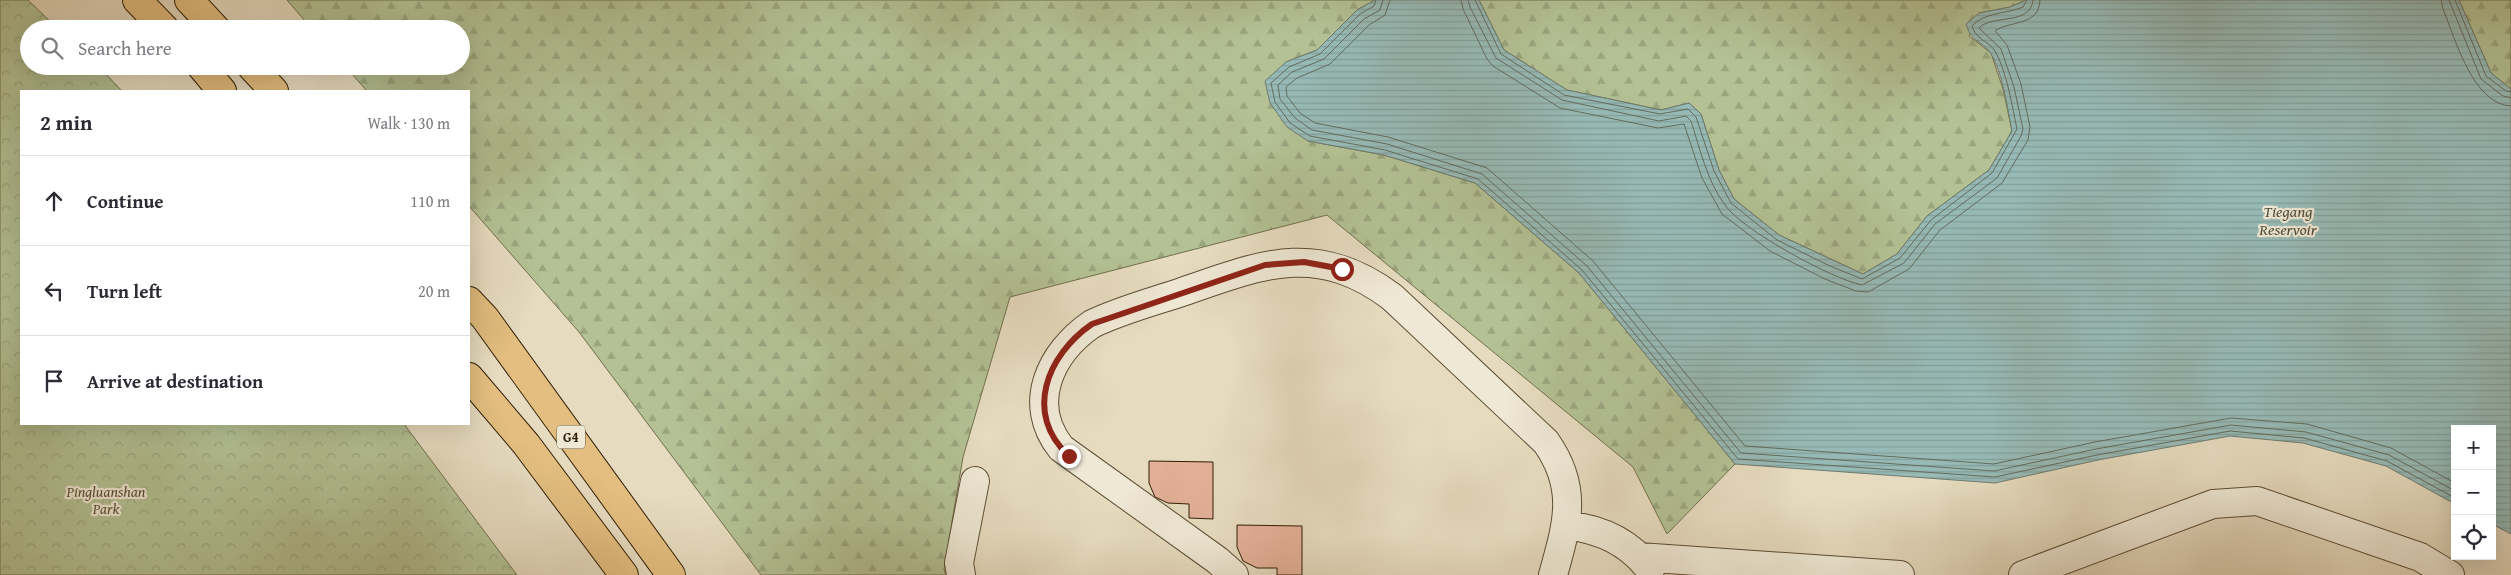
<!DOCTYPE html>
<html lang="en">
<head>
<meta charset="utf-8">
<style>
  body { margin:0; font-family:"Gentium Book Plus",serif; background:#f7f7f7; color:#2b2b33 }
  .controls { position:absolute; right:15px; bottom:15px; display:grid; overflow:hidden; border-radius:0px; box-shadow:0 5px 20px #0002 }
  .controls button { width:45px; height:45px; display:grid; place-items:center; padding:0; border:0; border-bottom:1px solid #e1e1e2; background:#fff; color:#2b2b33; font:25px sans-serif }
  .stop { position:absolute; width:15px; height:15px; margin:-11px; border:4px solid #8f2418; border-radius:50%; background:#fff }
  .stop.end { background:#8f2418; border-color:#fff; box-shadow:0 1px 5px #0008 }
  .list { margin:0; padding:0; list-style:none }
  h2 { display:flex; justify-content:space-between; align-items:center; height:65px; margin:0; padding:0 20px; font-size:21px }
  h2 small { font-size:16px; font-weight:400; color:#7c7c81 }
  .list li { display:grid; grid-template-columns:32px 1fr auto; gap:15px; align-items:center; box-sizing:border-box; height:90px; padding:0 20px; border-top:1px solid #e1e1e2 }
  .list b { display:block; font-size:19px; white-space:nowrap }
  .list em { font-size:16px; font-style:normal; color:#7c7c81 }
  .icon { flex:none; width:28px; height:28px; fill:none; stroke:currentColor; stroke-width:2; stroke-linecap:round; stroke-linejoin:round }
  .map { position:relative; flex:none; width:2511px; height:575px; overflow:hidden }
  .search { position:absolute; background:#fff; box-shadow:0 5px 20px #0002; left:20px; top:20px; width:450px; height:55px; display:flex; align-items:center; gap:12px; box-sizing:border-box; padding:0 18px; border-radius:28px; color:#7c7c81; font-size:19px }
  .panel { position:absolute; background:#fff; box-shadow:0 5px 20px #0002; left:20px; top:90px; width:450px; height:335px; border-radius:0px }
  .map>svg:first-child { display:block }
</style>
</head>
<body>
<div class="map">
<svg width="2511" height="575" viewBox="0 0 2511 575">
  <defs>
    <pattern id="forest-firs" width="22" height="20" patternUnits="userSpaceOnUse" patternTransform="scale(1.25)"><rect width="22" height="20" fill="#b3c194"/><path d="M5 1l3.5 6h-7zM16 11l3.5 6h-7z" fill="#9aa57e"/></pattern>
    <pattern id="park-crowns" width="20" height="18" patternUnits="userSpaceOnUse" patternTransform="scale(1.25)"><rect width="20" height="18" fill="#b3c194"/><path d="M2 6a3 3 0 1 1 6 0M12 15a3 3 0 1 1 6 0" fill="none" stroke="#9aa57e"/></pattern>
    <pattern id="water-rules" width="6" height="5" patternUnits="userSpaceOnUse" patternTransform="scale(1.25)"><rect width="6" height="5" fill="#97bab6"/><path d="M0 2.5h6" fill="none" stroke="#829f9b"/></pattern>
  </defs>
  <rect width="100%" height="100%" fill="#e6dbbf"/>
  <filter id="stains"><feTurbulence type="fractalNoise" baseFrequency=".004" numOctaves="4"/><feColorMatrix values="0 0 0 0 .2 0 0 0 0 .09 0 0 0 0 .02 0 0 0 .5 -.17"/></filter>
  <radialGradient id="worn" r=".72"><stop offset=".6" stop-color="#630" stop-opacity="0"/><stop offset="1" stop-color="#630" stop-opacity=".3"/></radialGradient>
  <!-- forest -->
  <path fill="url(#forest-firs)" stroke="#71704c" d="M287 0H1375L1357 10 1317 50 1286 62 1308 141 1384 155 1475 183 1579 273 1735 464 1667 534 1633 467 1327 215 1010 297 963 457 944 569 946 575H761L579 332 469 206V91H367L345 66H461V29H312Z
    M1479 0H2026L2010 7 1979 13 1969 36 1991 53 2003 89 2012 131 1989 170 1927 216 1897 254 1863 274 1779 235 1734 199 1719 170 1701 114 1689 103 1661 110 1567 90 1504 50Z
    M2459 0H2511V89L2491 73Z"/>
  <!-- park -->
  <path fill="url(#park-crowns)" stroke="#71704c" d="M0 0H28L58 29H29V66H98L122 91H21V424H404L517 575H0Z"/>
  <!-- water -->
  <path fill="url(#water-rules)" stroke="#6d7c6f" d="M1375 0H1479L1504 50 1567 90 1661 110 1689 103 1701 114 1719 170 1734 199 1779 235 1863 274 1897 254 1927 216 1989 170 2012 131C2008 110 2002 71 1991 54 1982 40 1972 44 1966 24L1979 13 2010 7 2026 0H2459L2491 73 2511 89V534L2492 524V429H2455V504L2386 466 2303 443 2230 436 2098 460 1995 483 1735 464 1579 273 1475 183 1384 155 1308 141 1287 127 1270 103 1265 81 1286 62 1317 50 1357 10Z"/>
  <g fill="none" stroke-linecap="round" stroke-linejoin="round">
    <!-- shore -->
    <path stroke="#636c5d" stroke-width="1" d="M1376 0 1374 6 1360 14 1320 54 1289 67 1271 83 1275 102 1290 123 1310 136 1385 150 1478 179 1582 270 1738 459 1995 477 2097 455 2230 431 2304 438 2387 461 2455 498
      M1383 0 1380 10 1364 19 1324 59 1292 72 1278 85 1280 99 1295 118 1312 130 1387 144 1482 174 1587 266 1741 453 1994 471 2096 449 2231 425 2306 432 2389 455 2455 491
      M1390 0 1385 15 1369 25 1330 64 1297 78 1286 87 1287 96 1300 113 1315 123 1388 137 1487 168 1593 261 1745 446 1994 464 2095 442 2231 418 2307 424 2391 448 2455 483
      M1461 0 1463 9 1487 59 1493 66 1560 108 1658 128 1684 124 1702 178 1722 214 1770 251 1825 279 1856 291 1868 292 1909 269 1940 230 2002 183 2028 140 2030 127 2021 84 2007 45 1995 31C2010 20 2039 27 2040 0
      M1468 0 1470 7 1496 58 1562 100 1659 121 1686 116 1691 121C1700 149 1707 181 1725 205 1742 230 1832 279 1862 285L1904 263 1935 224 1997 178 2021 136 2023 129 2014 87 2001 49 1979 28C1992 14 2031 26 2033 0
      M1475 0 1501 54 1564 95 1660 114 1688 109 1696 117 1714 171 1731 203 1777 240 1830 266 1862 279 1900 258 1931 220 1992 173 2017 129C2012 106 2007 72 1995 51 1989 41 1975 39 1972 26 1984 12 2007 14 2023 7L2027 0
      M2441 0 2443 9C2455 38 2473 105 2511 106
      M2449 0 2481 79 2503 96 2511 98
      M2455 0 2486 76 2506 91 2511 92"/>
  </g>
  <!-- building -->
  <path fill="#e3b098" stroke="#2f1e04" d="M1149 461 1213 462V519L1189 518V504L1168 503 1155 497 1149 483Z
    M1237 525 1302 526V575H1277V568H1257L1243 561 1237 547Z"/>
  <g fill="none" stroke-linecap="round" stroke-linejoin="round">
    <!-- minor casing -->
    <g stroke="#5d4d33" stroke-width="30">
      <path id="minor" d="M1566 525C1600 529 1630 542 1650 570
        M1639 557 1900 575
        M961 575 959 563 975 481
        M1234 575 1217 560 1061 448C1026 404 1050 353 1092 324 1121 310 1152 302 1182 292 1262 264 1317 241 1392 297L1546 442C1579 489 1567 524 1553 575
        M2023 575 2213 504 2257 501 2420 557 2450 575"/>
    </g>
    <!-- highway casing -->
    <g stroke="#2f1e04" stroke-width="30">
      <path id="highway" d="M137 0 165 29
        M189 0 216 29
        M201 66 222 91
        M251 66 274 91
        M469 301 485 318 671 575
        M469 377 526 444 624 575"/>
    </g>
    <!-- minor -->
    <use href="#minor" stroke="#efe8d5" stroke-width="28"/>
    <!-- highway -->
    <use href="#highway" stroke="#e3be80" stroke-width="28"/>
  </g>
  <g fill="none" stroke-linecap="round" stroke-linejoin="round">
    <!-- route -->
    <path stroke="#8f2418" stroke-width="6" d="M1069 456C1023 414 1047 355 1092 324L1265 265 1304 262 1342 269"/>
  </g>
  <g text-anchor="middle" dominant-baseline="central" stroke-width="4.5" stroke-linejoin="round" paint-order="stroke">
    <!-- shield labels -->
    <rect fill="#efe8d5" stroke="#695b43" stroke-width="1" x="557" y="425.5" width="28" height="23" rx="4"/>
    <g font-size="14" font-weight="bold" fill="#2f1e04">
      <text x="571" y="437">G4</text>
    </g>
    <!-- park labels -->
    <g font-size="15" font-style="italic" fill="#574f2f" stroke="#efe8d5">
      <text x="106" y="491">Pingluanshan<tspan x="106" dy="17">Park</tspan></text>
    </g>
    <!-- water labels -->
    <g font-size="16" font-style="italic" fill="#4e4d39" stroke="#efe8d5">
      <text x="2288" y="211">Tiegang<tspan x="2288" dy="18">Reservoir</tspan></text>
    </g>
  </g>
  <rect width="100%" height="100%" filter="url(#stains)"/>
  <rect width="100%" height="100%" fill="url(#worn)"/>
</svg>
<div class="controls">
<button>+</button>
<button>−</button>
<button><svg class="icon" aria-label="locate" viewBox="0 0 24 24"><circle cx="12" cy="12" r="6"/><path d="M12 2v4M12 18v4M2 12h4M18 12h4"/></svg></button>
</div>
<div class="stop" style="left:1342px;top:269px"></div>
<div class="stop end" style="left:1069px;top:456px"></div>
<div class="search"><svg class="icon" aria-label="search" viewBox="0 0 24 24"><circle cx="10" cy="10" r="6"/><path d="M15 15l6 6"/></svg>Search here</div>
<section class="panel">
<h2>2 min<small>Walk · 130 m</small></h2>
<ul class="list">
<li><svg class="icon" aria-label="ahead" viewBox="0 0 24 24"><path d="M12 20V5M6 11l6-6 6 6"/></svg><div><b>Continue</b></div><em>110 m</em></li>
<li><svg class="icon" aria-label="left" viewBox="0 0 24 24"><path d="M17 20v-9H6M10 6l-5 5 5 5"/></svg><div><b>Turn left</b></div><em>20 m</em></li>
<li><svg class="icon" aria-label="arrive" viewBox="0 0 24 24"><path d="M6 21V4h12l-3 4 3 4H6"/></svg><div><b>Arrive at destination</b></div></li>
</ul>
</section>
</div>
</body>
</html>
